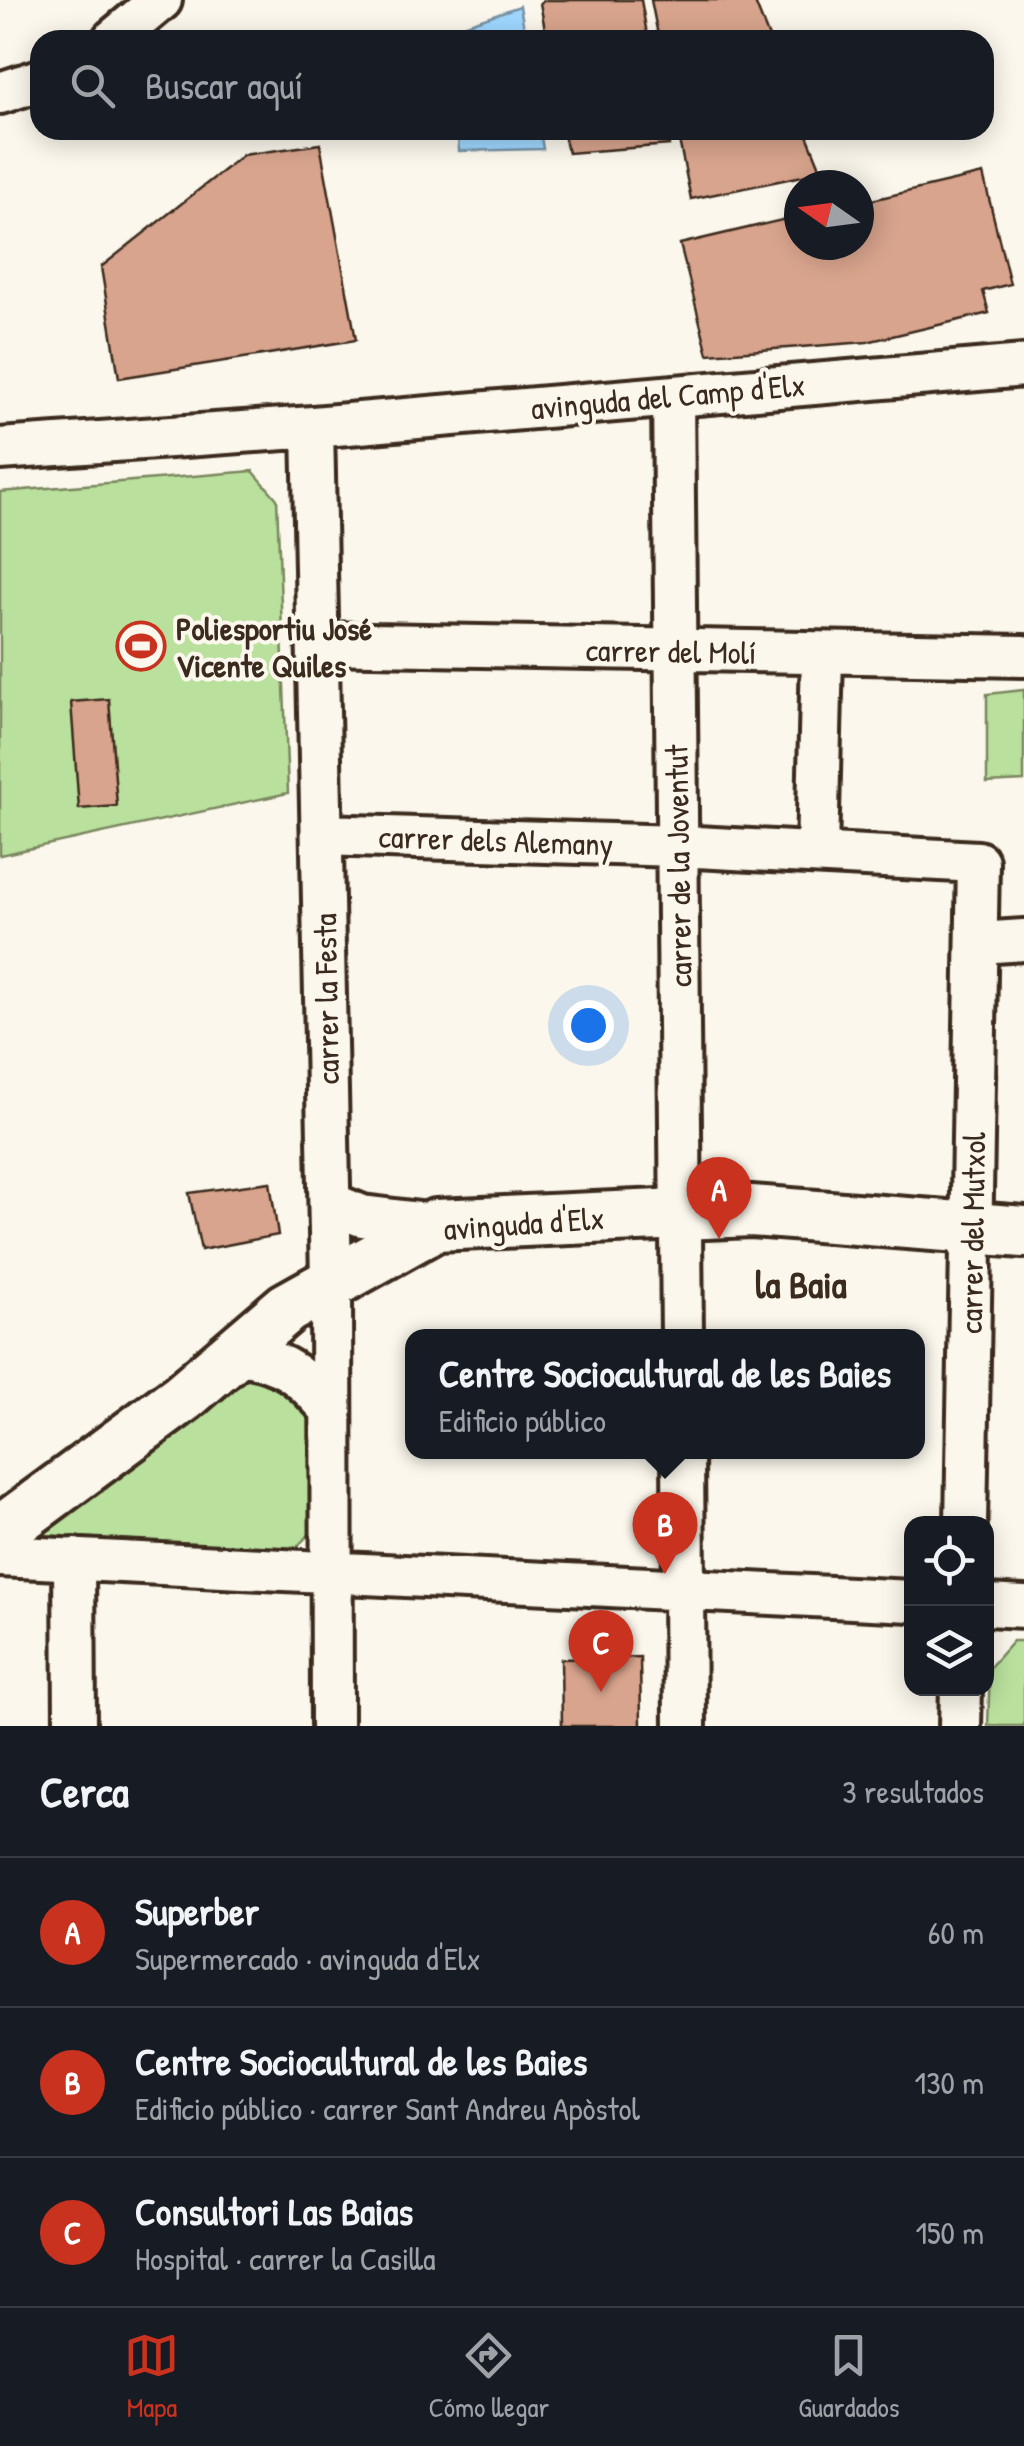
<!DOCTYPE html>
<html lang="es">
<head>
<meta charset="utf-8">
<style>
  body { margin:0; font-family:"Patrick Hand",sans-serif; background:#20242c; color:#f1f3f6 }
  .controls { position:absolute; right:30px; bottom:30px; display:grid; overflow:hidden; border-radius:20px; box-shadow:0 5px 25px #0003 }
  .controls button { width:90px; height:90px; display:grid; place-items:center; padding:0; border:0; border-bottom:2px solid #363941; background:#171b24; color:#f1f3f6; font:50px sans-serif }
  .compass { position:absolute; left:784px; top:170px; width:90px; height:90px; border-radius:50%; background:#171b24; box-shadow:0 5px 25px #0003; rotate:284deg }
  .you { position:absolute; left:588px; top:1025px; width:35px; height:35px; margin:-25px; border:8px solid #fff; border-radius:50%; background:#1a73e8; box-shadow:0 0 0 15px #1a73e833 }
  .badge { display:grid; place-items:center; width:65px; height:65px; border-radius:50%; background:#c8321e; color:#fff; font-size:32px; font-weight:700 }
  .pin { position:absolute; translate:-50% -82px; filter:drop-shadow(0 2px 5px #0008) }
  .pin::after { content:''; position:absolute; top:52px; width:35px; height:30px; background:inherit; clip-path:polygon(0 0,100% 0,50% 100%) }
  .popup { position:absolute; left:405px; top:1329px; width:520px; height:130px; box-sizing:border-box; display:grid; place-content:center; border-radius:20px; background:#171b24; filter:drop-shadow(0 2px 8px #0005); font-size:32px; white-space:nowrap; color:#9ea1a6 }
  .popup b { font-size:38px; color:#f1f3f6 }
  .popup::after { content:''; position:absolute; left:50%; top:100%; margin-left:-20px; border:20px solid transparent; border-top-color:#171b24 }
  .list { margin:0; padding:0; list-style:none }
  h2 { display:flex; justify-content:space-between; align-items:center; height:130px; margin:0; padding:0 40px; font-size:42px }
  h2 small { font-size:32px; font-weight:400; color:#9ea1a6 }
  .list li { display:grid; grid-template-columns:65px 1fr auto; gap:30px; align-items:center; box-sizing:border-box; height:150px; padding:0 40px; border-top:2px solid #363941 }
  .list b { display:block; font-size:38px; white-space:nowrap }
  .list p { margin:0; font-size:32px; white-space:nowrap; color:#9ea1a6 }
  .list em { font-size:32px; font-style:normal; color:#9ea1a6 }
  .icon { flex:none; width:55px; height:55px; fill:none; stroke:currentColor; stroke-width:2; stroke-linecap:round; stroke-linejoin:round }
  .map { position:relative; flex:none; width:1024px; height:1726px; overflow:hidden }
  .search { position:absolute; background:#171b24; box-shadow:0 5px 25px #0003; left:30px; right:30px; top:30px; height:110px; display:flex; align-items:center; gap:25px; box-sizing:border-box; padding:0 35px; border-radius:30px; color:#9ea1a6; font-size:38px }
  .sheet { height:580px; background:#171b24 }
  nav { display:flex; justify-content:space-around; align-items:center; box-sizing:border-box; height:140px; border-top:2px solid #363941; background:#171b24; font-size:28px; color:#9ea1a6 }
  nav a { display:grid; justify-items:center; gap:5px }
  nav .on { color:#c8321e }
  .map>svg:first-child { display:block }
</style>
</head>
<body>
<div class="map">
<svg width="1024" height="1726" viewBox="0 0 1024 1726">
  <rect width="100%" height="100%" fill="#fbf7ec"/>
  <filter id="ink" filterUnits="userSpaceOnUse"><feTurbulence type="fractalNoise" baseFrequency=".01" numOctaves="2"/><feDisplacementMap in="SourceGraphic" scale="20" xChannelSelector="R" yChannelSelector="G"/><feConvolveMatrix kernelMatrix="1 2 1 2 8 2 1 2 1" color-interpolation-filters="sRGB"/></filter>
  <g filter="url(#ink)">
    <!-- green -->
    <path fill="#b9e19d" stroke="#7a865e" stroke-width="2.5" d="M253 471 277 499 288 793 0 855V492Z
      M1024 690V781L987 783V694Z
      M253 1364 311 1396 313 1530 293 1551 46 1535 48 1524Z
      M1013 1641H1024V1726H988L990 1667Z"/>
    <!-- water -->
    <path fill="#9fd7ff" stroke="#7792a5" stroke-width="2.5" d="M520 6 526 40H446L445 31Z
      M457 130H540L543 149 459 151Z"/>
    <!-- building -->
    <path fill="#d8a48d" stroke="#3b2a1e" stroke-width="2.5" d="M546 0H641L648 40H547L540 3Z
      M651 0H754L770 40H659Z
      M563 130H666L669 145 568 153Z
      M677 130H805L822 172 691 199Z
      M320 144 356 340 119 378 101 267 243 155Z
      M983 174 1010 284 983 291 989 313 867 342 708 354 680 244 799 216V245H859V203Z
      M109 699 117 806 79 809 71 702Z
      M270 1182 278 1235 201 1250 189 1193Z
      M640 1657 641 1726H562L561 1659Z"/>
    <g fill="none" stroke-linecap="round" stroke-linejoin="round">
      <!-- minor casing -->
      <g stroke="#3b2a1e" stroke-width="48">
        <path id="minor" d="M113 40 161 0
          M0 93 40 80
          M673 396 682 1336
          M313 427 331 1280 332 1726
          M0 449 313 427 1024 366
          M318 643 1024 656
          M322 835 678 846 978 862 966 1524
          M817 852 822 654
          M979 943 1024 940
          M330 1203 362 1216 436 1225
          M235 1353C284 1361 299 1373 331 1410
          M683 1452 685 1726
          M0 1556 912 1601
          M74 1559 75 1726
          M986 1605 1024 1607
          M960 1726 961 1688"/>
      </g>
      <!-- major casing -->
      <g stroke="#3b2a1e" stroke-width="58">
        <path id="major" d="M0 1532 183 1397 287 1308 436 1225 751 1211 1024 1232"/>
      </g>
      <!-- minor -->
      <use href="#minor" stroke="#fbf7ec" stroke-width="40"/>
      <!-- major -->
      <use href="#major" stroke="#fbf7ec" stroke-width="50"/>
    </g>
  </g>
  <!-- icons -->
  <defs>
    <g id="stadium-ring" transform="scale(2.5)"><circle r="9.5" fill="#fbf7ec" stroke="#c8321e" stroke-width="1.5"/><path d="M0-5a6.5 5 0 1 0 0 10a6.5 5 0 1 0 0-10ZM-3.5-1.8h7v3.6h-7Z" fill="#c8321e"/></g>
  </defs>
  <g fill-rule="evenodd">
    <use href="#stadium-ring" x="141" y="646"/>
  </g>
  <g text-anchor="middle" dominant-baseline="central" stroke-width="8" stroke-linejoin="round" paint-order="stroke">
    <!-- street labels -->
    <g font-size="32" fill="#3b2a1e" stroke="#fbf7ec">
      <text transform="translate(668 396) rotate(-5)">avinguda del Camp d'Elx</text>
      <text transform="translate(671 651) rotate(1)">carrer del Molí</text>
      <text transform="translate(496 840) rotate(2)">carrer dels Alemany</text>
      <text transform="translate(678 866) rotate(-91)">carrer de la Joventut</text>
      <text transform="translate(326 999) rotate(-91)">carrer la Festa</text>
      <text transform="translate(524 1223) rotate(-4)">avinguda d'Elx</text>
      <text transform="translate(972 1233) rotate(-89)">carrer del Mutxol</text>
    </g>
    <!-- poi labels -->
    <g font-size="32" font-weight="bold" fill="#3b2a1e" stroke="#fbf7ec" text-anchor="start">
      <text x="176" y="628">Poliesportiu José<tspan x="176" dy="37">Vicente Quiles</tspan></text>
    </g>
    <!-- quarter labels -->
    <g font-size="38" font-weight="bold" fill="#3b2a1e" stroke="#fbf7ec">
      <text x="801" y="1284">la Baia</text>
    </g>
  </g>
</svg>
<div class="controls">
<button><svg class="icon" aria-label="locate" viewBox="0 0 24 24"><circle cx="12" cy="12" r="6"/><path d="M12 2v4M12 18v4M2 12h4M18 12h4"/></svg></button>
<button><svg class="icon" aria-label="layers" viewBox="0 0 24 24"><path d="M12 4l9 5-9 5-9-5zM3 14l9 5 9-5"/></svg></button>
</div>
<svg class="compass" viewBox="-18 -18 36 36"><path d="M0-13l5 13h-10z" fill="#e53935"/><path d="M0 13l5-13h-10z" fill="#9ea1a6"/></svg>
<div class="you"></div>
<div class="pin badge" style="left:719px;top:1239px">A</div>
<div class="pin badge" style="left:665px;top:1574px">B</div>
<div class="popup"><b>Centre Sociocultural de les Baies</b>Edificio público</div>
<div class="pin badge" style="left:601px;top:1692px">C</div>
<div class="search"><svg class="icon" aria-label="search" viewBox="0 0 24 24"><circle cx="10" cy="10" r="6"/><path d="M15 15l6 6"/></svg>Buscar aquí</div>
</div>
<section class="sheet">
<h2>Cerca<small>3 resultados</small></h2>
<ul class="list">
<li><span class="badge">A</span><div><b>Superber</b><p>Supermercado · avinguda d'Elx</p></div><em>60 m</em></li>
<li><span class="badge">B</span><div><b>Centre Sociocultural de les Baies</b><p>Edificio público · carrer Sant Andreu Apòstol</p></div><em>130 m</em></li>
<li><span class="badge">C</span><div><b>Consultori Las Baias</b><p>Hospital · carrer la Casilla</p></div><em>150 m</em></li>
</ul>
</section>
<nav>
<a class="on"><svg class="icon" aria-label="map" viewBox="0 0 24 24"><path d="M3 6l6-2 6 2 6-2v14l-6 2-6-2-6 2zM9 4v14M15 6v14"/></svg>Mapa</a>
<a><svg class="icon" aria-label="directions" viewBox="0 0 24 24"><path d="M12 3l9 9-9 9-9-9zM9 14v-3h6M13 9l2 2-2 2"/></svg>Cómo llegar</a>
<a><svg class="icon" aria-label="saved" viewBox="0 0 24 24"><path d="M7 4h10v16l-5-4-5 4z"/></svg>Guardados</a>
</nav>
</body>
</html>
